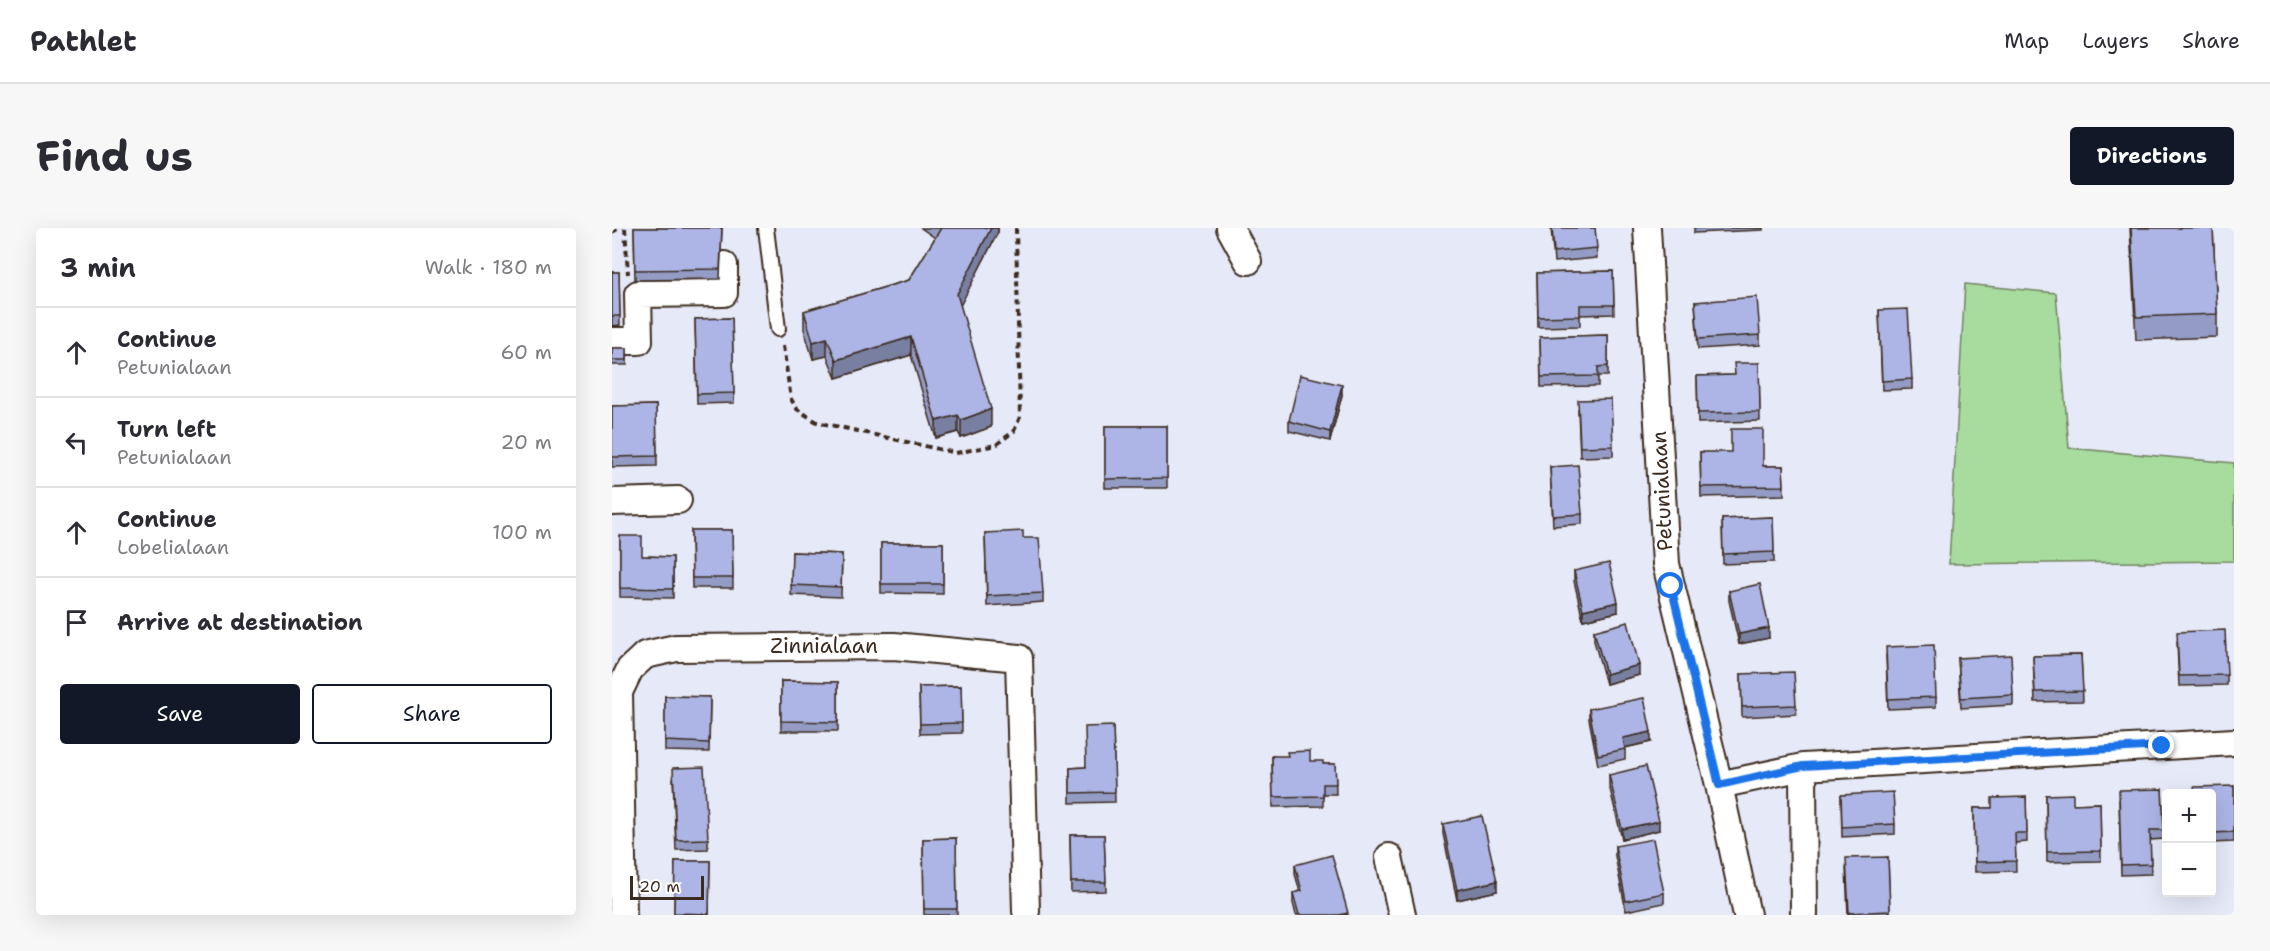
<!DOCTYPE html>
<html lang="en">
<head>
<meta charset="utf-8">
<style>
  body { margin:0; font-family:"Shantell Sans",sans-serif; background:#f7f7f7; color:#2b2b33 }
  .controls { position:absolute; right:18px; bottom:18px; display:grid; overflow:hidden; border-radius:6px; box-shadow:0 6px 24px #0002 }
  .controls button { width:54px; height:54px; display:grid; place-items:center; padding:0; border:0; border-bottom:2px solid #e1e1e2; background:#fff; color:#2b2b33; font:30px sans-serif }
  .scale { position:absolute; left:18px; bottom:15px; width:74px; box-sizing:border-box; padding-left:6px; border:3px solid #3b2a1e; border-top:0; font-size:16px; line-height:21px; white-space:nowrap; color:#3b2a1e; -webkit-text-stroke:4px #fff; paint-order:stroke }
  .stop { position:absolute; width:18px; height:18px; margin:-14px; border:4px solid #1a73e8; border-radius:50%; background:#fff }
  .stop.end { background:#1a73e8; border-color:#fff; box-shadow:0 2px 6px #0008 }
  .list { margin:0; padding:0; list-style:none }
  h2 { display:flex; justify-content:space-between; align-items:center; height:78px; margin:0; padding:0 24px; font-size:26px }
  h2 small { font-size:20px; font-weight:400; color:#7c7c81 }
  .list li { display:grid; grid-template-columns:39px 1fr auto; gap:18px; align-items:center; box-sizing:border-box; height:90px; padding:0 24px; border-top:2px solid #e1e1e2 }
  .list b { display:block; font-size:22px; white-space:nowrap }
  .list p { margin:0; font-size:20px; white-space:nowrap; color:#7c7c81 }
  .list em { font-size:20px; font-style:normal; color:#7c7c81 }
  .actions { display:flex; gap:12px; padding:18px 24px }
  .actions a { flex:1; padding:14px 0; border:2px solid #111827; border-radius:6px; text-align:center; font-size:21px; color:#111827 }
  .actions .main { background:#111827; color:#fff }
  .icon { flex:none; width:33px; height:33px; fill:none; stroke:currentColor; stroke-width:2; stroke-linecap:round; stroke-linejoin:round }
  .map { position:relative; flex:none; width:1622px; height:687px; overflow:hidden; border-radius:6px }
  header { display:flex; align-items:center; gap:36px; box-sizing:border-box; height:84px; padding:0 30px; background:#fff; border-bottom:2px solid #e1e1e2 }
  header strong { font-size:28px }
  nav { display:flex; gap:33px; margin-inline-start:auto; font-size:21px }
  .intro { display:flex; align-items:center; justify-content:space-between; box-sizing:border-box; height:144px; padding:0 36px }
  h1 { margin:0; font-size:42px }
  .button { padding:15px 27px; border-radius:6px; background:#111827; color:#fff; font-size:21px; font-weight:700 }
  main { display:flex; gap:36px; padding:0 36px }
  aside { flex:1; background:#fff; border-radius:6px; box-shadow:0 6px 24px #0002 }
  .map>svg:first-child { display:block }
</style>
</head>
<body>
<header>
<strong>Pathlet</strong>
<nav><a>Map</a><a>Layers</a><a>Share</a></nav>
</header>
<div class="intro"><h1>Find us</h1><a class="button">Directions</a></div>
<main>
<aside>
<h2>3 min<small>Walk · 180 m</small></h2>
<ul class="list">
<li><svg class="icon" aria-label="ahead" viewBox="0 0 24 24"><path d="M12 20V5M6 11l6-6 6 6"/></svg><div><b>Continue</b><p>Petunialaan</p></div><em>60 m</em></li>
<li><svg class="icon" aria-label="left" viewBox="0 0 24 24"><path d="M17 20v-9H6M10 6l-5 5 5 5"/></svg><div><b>Turn left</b><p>Petunialaan</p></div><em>20 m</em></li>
<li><svg class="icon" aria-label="ahead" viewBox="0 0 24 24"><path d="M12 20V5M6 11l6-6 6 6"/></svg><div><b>Continue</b><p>Lobelialaan</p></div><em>100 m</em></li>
<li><svg class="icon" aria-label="arrive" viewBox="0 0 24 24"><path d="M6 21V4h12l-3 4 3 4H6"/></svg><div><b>Arrive at destination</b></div></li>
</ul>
<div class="actions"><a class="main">Save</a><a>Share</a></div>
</aside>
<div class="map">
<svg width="1622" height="687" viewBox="0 0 1622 687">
  <rect width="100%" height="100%" fill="#e6e9f8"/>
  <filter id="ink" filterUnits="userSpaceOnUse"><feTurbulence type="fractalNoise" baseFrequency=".0167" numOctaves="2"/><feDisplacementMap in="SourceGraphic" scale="12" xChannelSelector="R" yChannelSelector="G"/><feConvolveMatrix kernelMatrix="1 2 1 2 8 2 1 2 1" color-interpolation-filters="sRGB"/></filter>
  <g filter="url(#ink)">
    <!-- green -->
    <path fill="#a7dc9e" stroke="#71835e" stroke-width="1.5" d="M1353 56 1444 65 1457 220 1622 235V333L1337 336Z"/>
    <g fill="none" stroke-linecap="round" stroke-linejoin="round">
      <!-- service casing -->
      <g stroke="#3b2a1e" stroke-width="18">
        <path id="service" d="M154 0 166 101"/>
      </g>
      <!-- minor casing -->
      <g stroke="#3b2a1e" stroke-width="30">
        <path id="minor" d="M618 0 636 33
          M1035 0 1054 336 1107 557 1135 687
          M0 113H27L26 66 112 65V37
          M0 274 66 272
          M1191 539 1192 687
          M1107 557 1191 539 1622 514
          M777 629 790 687
          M11 687 7 464 18 441 33 427 64 420 282 418 407 430 414 683"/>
      </g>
      <!-- path -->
      <path stroke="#3b2a1e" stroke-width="4" stroke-dasharray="6 4.5" stroke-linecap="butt" d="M13 0 16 46
        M0 4 8 0
        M171 118 179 171 185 181 205 194 344 225 384 217 402 203 408 189 404 0"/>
      <!-- service -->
      <use href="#service" stroke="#fff" stroke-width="14"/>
      <!-- minor -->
      <use href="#minor" stroke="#fff" stroke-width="26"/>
    </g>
    <!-- wall -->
    <path fill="#949cc6" stroke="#3b2a1e" stroke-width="1.5" d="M22 0H110L108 51 23 52Z
      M309 0H386V4L348 77 379 199 349 210 346 204 324 210 299 127 224 150 215 128 201 131 192 101V83L297 52 323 10Z
      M939 0H983L985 30 942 34Z
      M1082 0H1151V2L1082 5Z
      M1518 0H1601L1605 86V109L1524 112Z
      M1001 43 1002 86 968 87V98L926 99 925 45Z
      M0 44H7L8 97 0 98Z
      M1083 74 1148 107V117L1086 121Z
      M1267 82 1300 151V161L1270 162Z
      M120 90 122 175 85 176 83 91Z
      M996 107V148H986V158L929 159 928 109Z
      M0 120H15V137H0Z
      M1147 135 1148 193 1086 195 1085 148 1122 147Z
      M730 167 718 213 677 203V193Z
      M44 177 45 238 0 239V178Z
      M966 182 1001 218V228L968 229Z
      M493 198H555V260H493Z
      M1088 224 1151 238H1171L1172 267 1089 269Z
      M938 239 970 286V296L941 298Z
      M1161 289 1162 334 1111 336 1110 291Z
      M79 302H120L121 360H80Z
      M373 305 411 310 431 365V374L375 378Z
      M8 308 30 328 61 329V370L8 369Z
      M269 315H331V366L269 365Z
      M180 324 230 326 229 369 179 367Z
      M962 343 1006 384 971 392 962 353Z
      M1117 363 1157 410 1127 416 1117 373Z
      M982 403 1027 447 994 456 982 413Z
      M1565 414 1615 447V457L1567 458Z
      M1469 427 1471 473 1423 474 1421 428Z
      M1274 428 1324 469V479L1276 481Z
      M1346 430 1401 467V477L1349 480Z
      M1129 446 1184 477V486L1130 489Z
      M169 453 226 454V503H169Z
      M349 458 350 505 308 506 307 459Z
      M53 468 98 469 97 524 53 523Z
      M977 481 1039 514 1013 520V531L986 537 977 491Z
      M501 498 503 574 458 575V540L473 539Z
      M660 528 711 536H723L724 566H711V578L661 579Z
      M997 547 1047 602 1010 611 997 557Z
      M61 550 96 611V621L64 622Z
      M1622 558V614L1599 615V566Z
      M1550 561 1552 611 1538 612 1539 646 1509 647 1507 572Z
      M1229 567 1283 596V606L1230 609Z
      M1434 567 1461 576 1488 575 1489 633 1435 634Z
      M1414 569 1415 614 1403 615 1404 643 1363 644 1362 580H1380Z
      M831 596 885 663 845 672 831 606Z
      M458 607H492L494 663 459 664Z
      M344 610 345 687H312L311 611Z
      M1003 618 1052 665V675L1014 683 1003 628Z
      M1276 629 1278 687H1236L1234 640Z
      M63 633H98L97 687H62Z
      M683 637 736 687H684L681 675V665L688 664 683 646Z"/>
    <!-- shaded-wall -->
    <path fill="#787fa1" stroke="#3b2a1e" stroke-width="1.5" d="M379 0H386V4L345 84V66Z
      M299 109V127L224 150V132Z
      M215 110V128L201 131V114Z
      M730 157V167L718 213V204Z
      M379 181V199L349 210V192Z
      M346 187V204L324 210V193Z
      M1006 374V384L971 392V382Z
      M1157 400V410L1127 416V406Z
      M1027 437V447L994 456V446Z
      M1039 504V514L1011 520V510Z
      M1047 593V602L1010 611V601Z
      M885 653V663L845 672V662Z"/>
    <!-- building -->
    <path fill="#acb5e6" stroke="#3b2a1e" stroke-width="1.5" d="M22 0H110L108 41 23 42Z
      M329 0H379L345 66 379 181 349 192 346 187 324 193 299 109 224 132 215 110 201 114 192 83 297 52Z
      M940 0H983L985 20 942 24Z
      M1519 0H1601L1605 86 1524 89Z
      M1001 43 1002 77H968V88L926 89 925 45Z
      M0 44H7L8 88H0Z
      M1145 69 1148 107 1086 111 1083 74Z
      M1296 81 1300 151 1270 153 1267 82Z
      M120 90 122 165 85 166 83 91Z
      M996 107V138L986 139V148L929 149 928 109Z
      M0 120H15V132H0Z
      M1122 135H1147L1148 184 1086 185 1085 148 1123 147Z
      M688 147 730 157 718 204 677 193Z
      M999 171 1001 218 968 219 966 172Z
      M44 177 45 228 0 229V178Z
      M493 198H555V250L493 251Z
      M1119 201H1151V238H1171L1172 258 1089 259 1088 224H1119Z
      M966 237 970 286 941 288 938 239Z
      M1161 289 1162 324 1111 326 1110 291Z
      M79 302H120L121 350H80Z
      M411 303V310H427L431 365 375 368 373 305Z
      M8 308H30V328L61 329V361L8 360Z
      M269 315H331V356H269Z
      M180 324 230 326 229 359 179 357Z
      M997 335 1006 374 971 382 962 343Z
      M1148 356 1157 400 1127 406 1117 363Z
      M1016 394 1027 437 994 446 982 403Z
      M1613 402 1615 447 1567 448 1565 404Z
      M1322 417 1324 469 1276 471 1274 419Z
      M1399 427 1401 467 1349 470 1346 430Z
      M1469 427 1471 463 1423 464 1421 428Z
      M1182 444 1184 477 1130 479 1129 446Z
      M169 453 226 454V494L169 493Z
      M349 458 350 495 308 496 307 459Z
      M53 468 98 469 97 515 53 513Z
      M1032 470 1039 504 1011 510 1013 521 986 527 977 481Z
      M501 498 503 564 458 565V540L474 539 473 499Z
      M698 523V533H711V536H723L724 556H711V568L661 569 660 528H676L675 524Z
      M1034 538 1047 593 1010 601 997 547Z
      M92 539 96 611 64 612 61 540Z
      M1622 558V604L1599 605V566H1583L1582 559Z
      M1550 561 1552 602H1538L1539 636 1509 637 1507 562Z
      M1281 564 1283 596 1230 599 1229 567Z
      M1461 566V576L1488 575 1489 623 1435 624 1434 567Z
      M1414 569 1415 605H1403L1404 633 1363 634 1362 580H1380V570Z
      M870 588 885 653 845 662 831 596Z
      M458 607H492L494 654H459Z
      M344 610 345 681H312L311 611Z
      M1041 611 1052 665 1014 673 1003 618Z
      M720 627 736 685 727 687H687L681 665 690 663 683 637Z
      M1276 629 1278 683 1237 685 1234 630Z
      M63 633H98L97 686 62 685Z"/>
  </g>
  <g fill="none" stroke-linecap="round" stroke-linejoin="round" filter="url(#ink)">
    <!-- route -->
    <path stroke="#1a73e8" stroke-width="8" d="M1059 358 1107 557 1191 538 1550 518"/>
  </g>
  <g text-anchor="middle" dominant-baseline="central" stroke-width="5" stroke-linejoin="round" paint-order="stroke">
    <!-- street labels -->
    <g font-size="21" fill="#3b2a1e" stroke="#fff">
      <text transform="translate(1050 263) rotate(-93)">Petunialaan</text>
      <text x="212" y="418">Zinnialaan</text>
    </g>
  </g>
</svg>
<div class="controls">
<button>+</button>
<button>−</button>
</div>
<div class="scale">20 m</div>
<div class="stop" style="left:1059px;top:358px"></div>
<div class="stop end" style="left:1550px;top:518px"></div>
</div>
</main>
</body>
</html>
